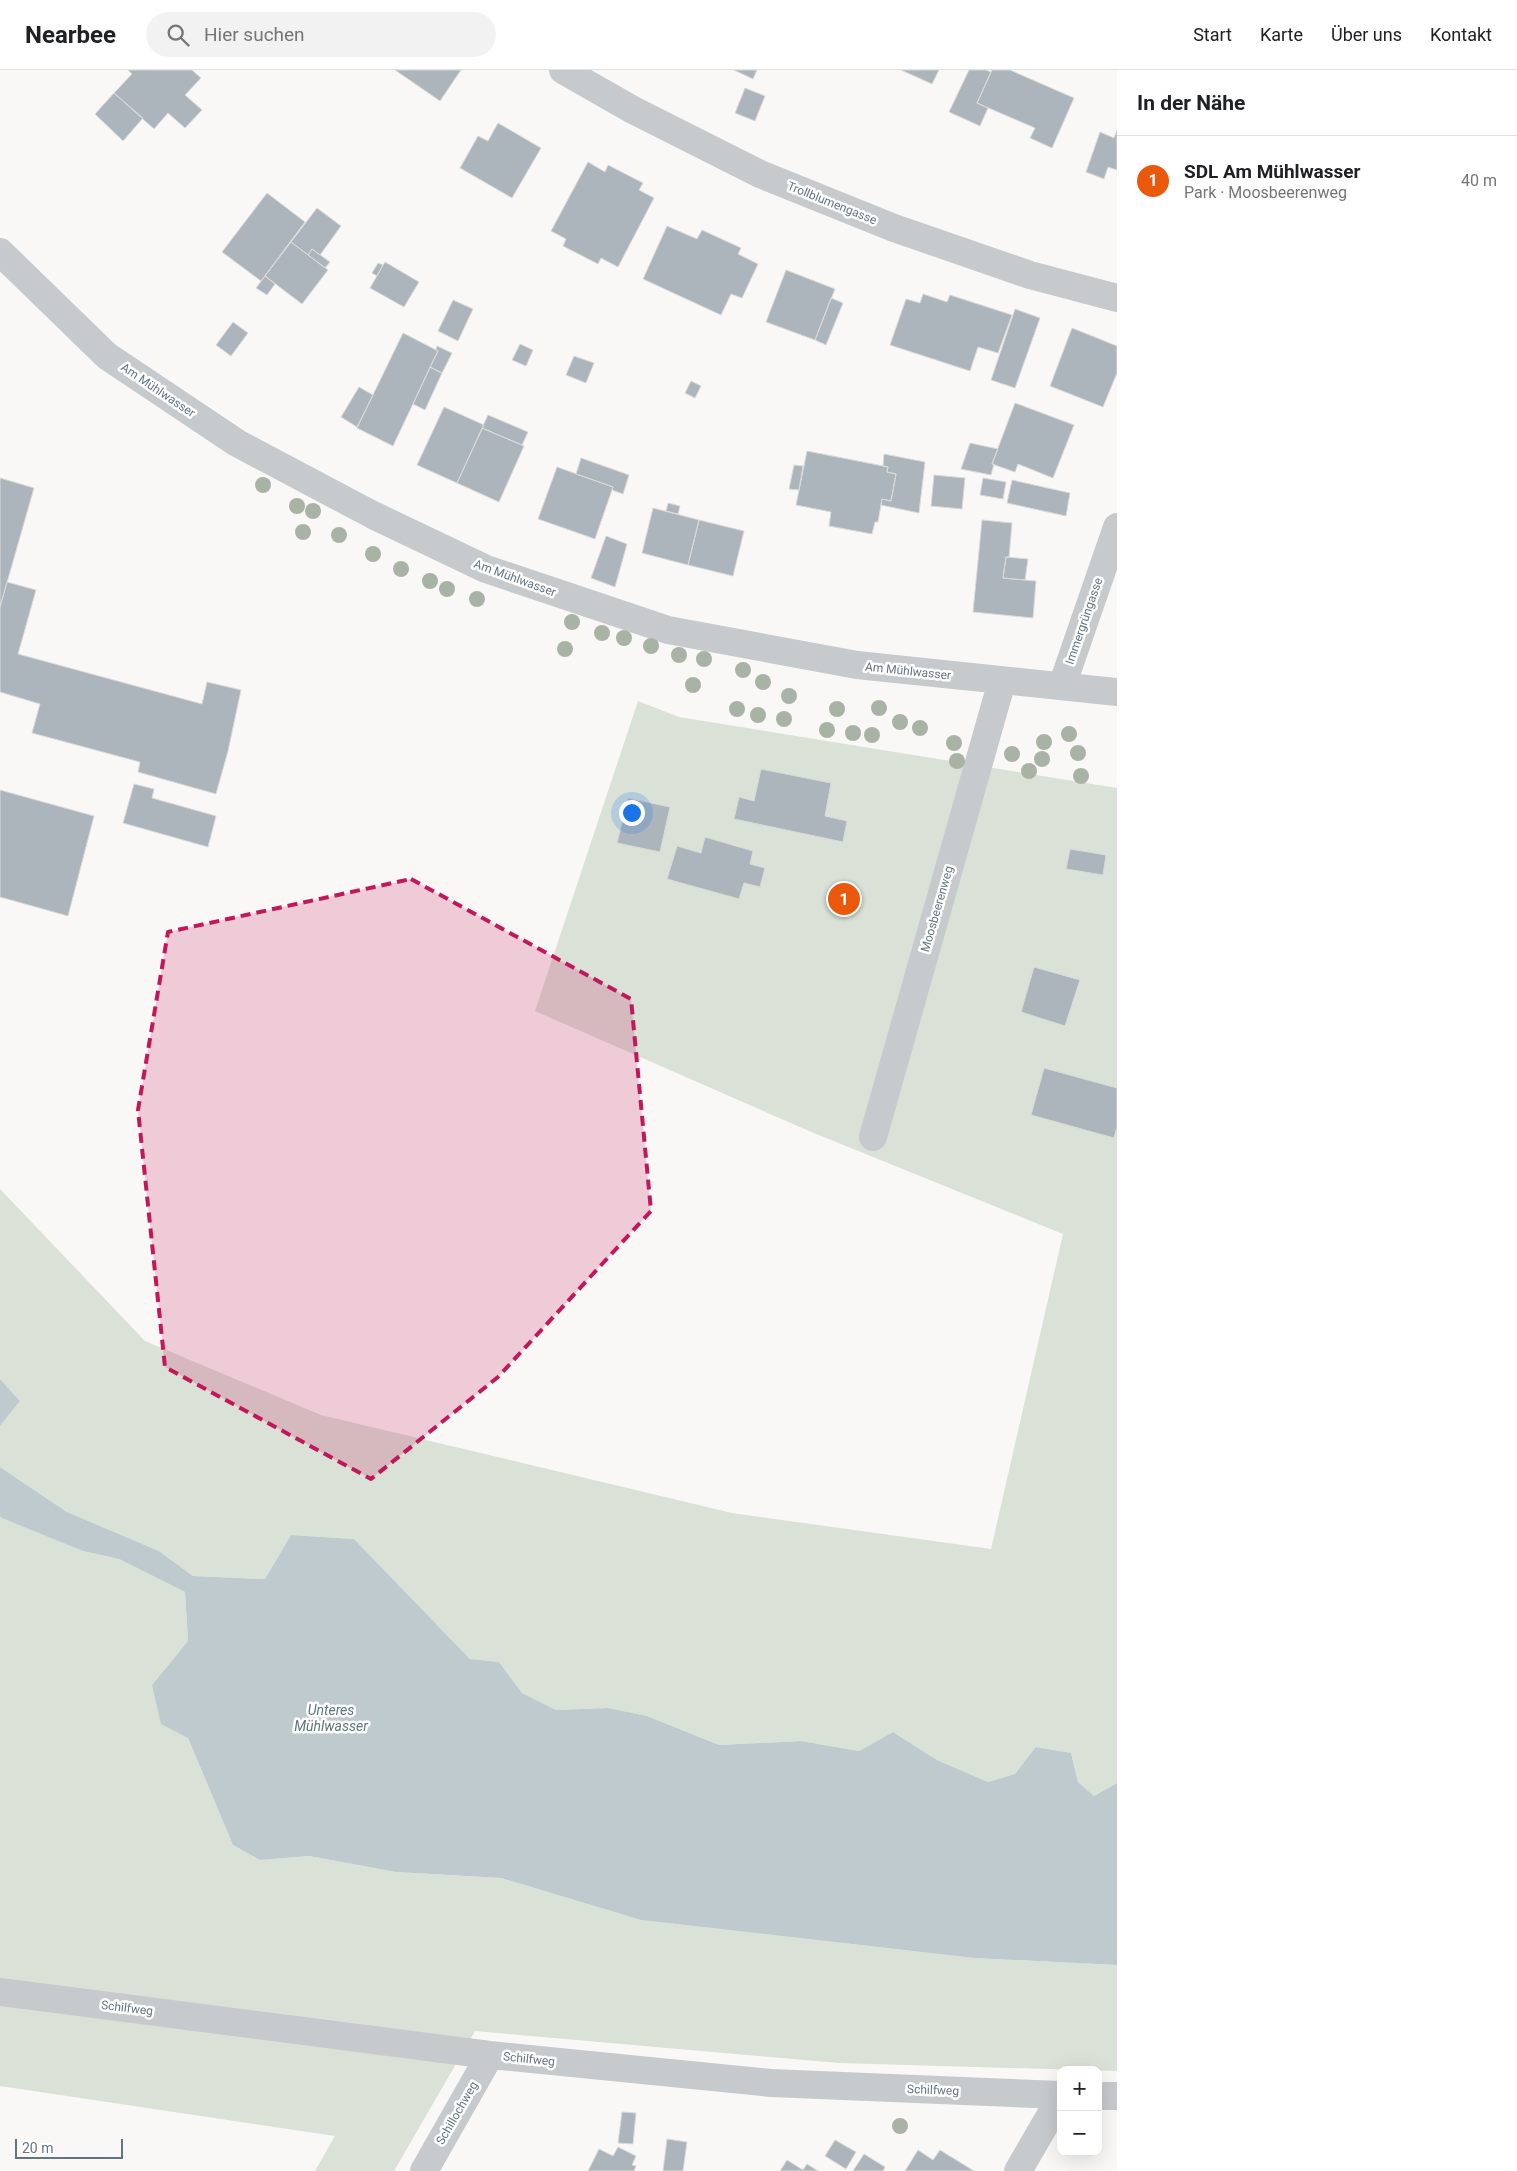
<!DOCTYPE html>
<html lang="de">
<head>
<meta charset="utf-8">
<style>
  body { margin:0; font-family:Roboto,sans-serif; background:#f2f2f2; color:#202124 }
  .controls { position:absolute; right:15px; bottom:15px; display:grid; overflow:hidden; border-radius:10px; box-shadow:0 5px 20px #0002 }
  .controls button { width:45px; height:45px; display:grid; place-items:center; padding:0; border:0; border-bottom:1px solid #e0e0e0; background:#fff; color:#202124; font:25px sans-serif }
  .scale { position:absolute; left:15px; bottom:12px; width:108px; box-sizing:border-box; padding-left:5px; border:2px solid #627582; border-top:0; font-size:14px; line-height:18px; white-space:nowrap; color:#627582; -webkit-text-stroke:4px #fff; paint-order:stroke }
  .you { position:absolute; left:631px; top:742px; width:18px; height:18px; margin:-12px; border:4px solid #fff; border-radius:50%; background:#1a73e8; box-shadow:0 0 0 8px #1a73e833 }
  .badge { display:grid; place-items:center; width:32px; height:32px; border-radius:50%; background:#ea580c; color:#fff; font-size:16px; font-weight:700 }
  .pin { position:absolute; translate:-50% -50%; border:2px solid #fff; box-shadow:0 1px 5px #0006 }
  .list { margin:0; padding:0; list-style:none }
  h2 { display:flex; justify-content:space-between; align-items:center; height:65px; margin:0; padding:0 20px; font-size:21px }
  h2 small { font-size:16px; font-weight:400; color:#757577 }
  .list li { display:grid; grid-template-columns:32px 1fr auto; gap:15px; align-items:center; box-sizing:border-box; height:90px; padding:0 20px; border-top:1px solid #e0e0e0 }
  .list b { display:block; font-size:19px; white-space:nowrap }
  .list p { margin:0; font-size:16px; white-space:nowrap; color:#757577 }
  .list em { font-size:16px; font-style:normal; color:#757577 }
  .icon { flex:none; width:28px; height:28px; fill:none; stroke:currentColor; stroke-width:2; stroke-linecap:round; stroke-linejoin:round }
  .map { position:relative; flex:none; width:1117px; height:2101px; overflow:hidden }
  header { display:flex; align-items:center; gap:30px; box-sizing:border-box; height:70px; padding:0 25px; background:#fff; border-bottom:1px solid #e0e0e0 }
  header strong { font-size:24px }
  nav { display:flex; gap:28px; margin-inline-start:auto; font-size:18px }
  .search { width:350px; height:45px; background:#f2f2f2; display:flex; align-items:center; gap:12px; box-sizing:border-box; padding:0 18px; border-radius:28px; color:#757577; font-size:19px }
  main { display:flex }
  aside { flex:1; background:#fff }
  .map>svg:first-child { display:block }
</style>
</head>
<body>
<header>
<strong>Nearbee</strong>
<div class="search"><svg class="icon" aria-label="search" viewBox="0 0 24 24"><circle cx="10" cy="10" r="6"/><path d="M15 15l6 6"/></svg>Hier suchen</div>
<nav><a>Start</a><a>Karte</a><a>Über uns</a><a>Kontakt</a></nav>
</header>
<main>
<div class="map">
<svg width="1117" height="2101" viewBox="0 0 1117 2101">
  <rect width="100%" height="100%" fill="#f9f8f6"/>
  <!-- green -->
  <path fill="#dae1d7" d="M638 631 679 647 1117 718V1713L1094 1726 1078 1712 1071 1683 1037 1677 1015 1704 988 1712 937 1690 893 1662 859 1681 801 1671 719 1675 647 1646 608 1638 556 1640 522 1623 499 1592 470 1589 354 1469 291 1465 265 1509 193 1506 159 1481 67 1442 0 1397V1356L20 1331 0 1309V1119L145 1271 321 1345 732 1443 991 1479 1063 1164 809 1061 535 941Z
    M0 1446 83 1481 119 1489 185 1522 188 1571 152 1615 188 1668 233 1775 260 1790 309 1786 396 1802 501 1808 641 1850 974 1888 1117 1895V2001L839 1993 475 1961 394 2101H315L335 2066 0 2016Z"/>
  <!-- water -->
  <path fill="#becace" d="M0 1309 20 1331 0 1356Z
    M0 1397 67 1442 159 1481 193 1506 265 1509 291 1465 354 1469 470 1589 499 1592 522 1623 556 1640 608 1638 647 1646 719 1675 801 1671 859 1681 893 1662 937 1690 988 1712 1015 1704 1036 1677 1071 1683 1078 1712 1094 1726 1117 1713V1895L974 1888 641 1850 501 1808 396 1802 309 1786 260 1790 233 1775 188 1668 161 1654 152 1615 188 1571 185 1522 119 1489 83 1481 2 1448 0 1446Z"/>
  <!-- building -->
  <path fill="#acb5bb" stroke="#dadad8" d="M128 0H192L201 8 185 25 202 40 185 58 168 43 154 59 114 23 132 4Z
    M395 0H461L440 31Z
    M734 0H757L753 9Z
    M901 0H939L932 14Z
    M969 0H986L991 2 977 33 988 38 980 56 949 42Z
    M992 0H1010L1074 28 1052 78 1030 68 1035 58 977 33Z
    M745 18 765 26 755 51 735 43Z
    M114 23 143 48 123 71 95 44Z
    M498 53 541 78 512 128 460 98 478 66 488 71Z
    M1117 60V100L1108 97 1104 109 1086 102 1100 62 1114 68Z
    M588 92 605 102 608 95 643 113 639 120 654 128 618 197 601 188 598 194 563 176 566 169 551 161Z
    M267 123 305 152 261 211 222 182Z
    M317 138 341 156 320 185 312 179 308 185 291 172Z
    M667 156 697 169 702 160 741 178 738 184 758 194 742 228 731 224 721 245 643 209Z
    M291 172 328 200 302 234 265 206Z
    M312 179 330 192 325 198 308 185Z
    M385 192 419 212 404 237 370 218Z
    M378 193 383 195 377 206 372 203Z
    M786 200 835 219 815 270 766 252Z
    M265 206 275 214 267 225 256 218Z
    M923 224 947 232 950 225 1012 245 998 283 978 277 970 301 890 275 906 229 920 233Z
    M831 228 843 233 826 275 815 270Z
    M453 230 473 239 458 271 438 261Z
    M1015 239 1040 248 1015 318 991 310Z
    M233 252 248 263 231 286 216 275Z
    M1072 258 1117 276V303L1103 337 1050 316Z
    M403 263 438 281 393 376 357 358Z
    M520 274 533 280 526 296 512 290Z
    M437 276 452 283 442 303 430 297 438 281 436 279Z
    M574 286 594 293 586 313 566 305Z
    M430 297 442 303 425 340 413 334Z
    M691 311 701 316 695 328 685 323Z
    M359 317 373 325 357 357 341 347Z
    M1015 333 1074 355 1053 408 1018 394 1015 402 992 394Z
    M444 337 484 355 457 413 417 395Z
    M488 345 528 362 522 375 482 358Z
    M482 358 524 376 499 432 457 413Z
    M970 373 998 379 992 394H994L991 405 961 399Z
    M807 381 888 397 887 402 896 404 891 431 882 429 878 452H875L872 464 829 456 831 442 796 435Z
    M884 384 925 392 919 443 881 435 882 429 891 431 896 404 887 402 888 397 883 396Z
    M581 388 629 405 623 424 612 420 613 417 576 404Z
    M794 395 803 396 799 420 789 419Z
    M557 397 613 417 595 469 538 449Z
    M934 405 965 408 962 439 931 436Z
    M0 408 34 418 0 537Z
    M983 408 1006 412 1003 429 980 425Z
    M1012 410 1070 423 1066 446 1007 433Z
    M668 433 680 436 678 444 666 441Z
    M653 438 699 450 688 495 642 483Z
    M699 450 744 461 733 506 688 495Z
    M982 450 1012 453 1009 487H1006L1003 508 1036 511 1033 548 973 542Z
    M606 466 627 474 615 517 591 508Z
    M1006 487 1028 489 1025 510 1003 508Z
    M7 512 36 520 18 584 202 634 207 612 241 620 228 681 216 724 138 702 140 692 32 663 40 634 0 622V537Z
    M761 699 831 713 825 746 847 751 843 772 734 749 739 727 754 731Z
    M134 714 154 719 152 728 216 746 208 777 123 753Z
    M0 720 94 746 68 846 0 827Z
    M628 728 670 737 660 782 617 773Z
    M705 767 753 781 750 794 765 798 760 817 744 813 739 829 667 809 677 776 701 783Z
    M1070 779 1106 785 1103 805 1066 799Z
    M1034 897 1080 910 1065 956 1021 942Z
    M1044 998 1117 1018V1057L1114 1068 1031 1045Z
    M622 2042 636 2043 633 2074 618 2073Z
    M667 2069 687 2072 683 2101H663Z
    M835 2070 856 2082 846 2099 825 2086Z
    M618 2077 636 2086 632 2095 636 2096 634 2101H588L599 2079 613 2086Z
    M918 2080 933 2090 940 2080 974 2101H905Z
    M864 2084 885 2097 883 2101H853Z
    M787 2090 803 2100 807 2094 818 2101H780Z"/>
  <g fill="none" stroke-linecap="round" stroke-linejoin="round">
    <!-- minor -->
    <path stroke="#c6cacd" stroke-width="28" d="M563 0 633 40 760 104 894 158 1030 205 1117 228
      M0 182 107 286 237 373 373 445 486 499 668 560 857 595 1117 622
      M1062 616 1117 457
      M873 1067 1002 611
      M0 1922 490 1985 771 2013 1061 2025
      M1098 2026H1117
      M424 2101 490 1985
      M1018 2101 1061 2027"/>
  </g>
  <!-- trees -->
  <g fill="#a9b3a5">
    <circle cx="263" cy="415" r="8"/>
    <circle cx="297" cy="436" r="8"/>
    <circle cx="313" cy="441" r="8"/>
    <circle cx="303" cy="462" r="8"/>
    <circle cx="339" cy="465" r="8"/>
    <circle cx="373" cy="484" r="8"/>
    <circle cx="401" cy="499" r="8"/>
    <circle cx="430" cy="511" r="8"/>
    <circle cx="447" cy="519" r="8"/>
    <circle cx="477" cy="529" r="8"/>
    <circle cx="572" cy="552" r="8"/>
    <circle cx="602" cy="563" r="8"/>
    <circle cx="624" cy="568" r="8"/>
    <circle cx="651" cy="576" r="8"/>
    <circle cx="565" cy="579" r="8"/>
    <circle cx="679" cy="585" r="8"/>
    <circle cx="704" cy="589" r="8"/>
    <circle cx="743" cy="600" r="8"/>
    <circle cx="763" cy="612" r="8"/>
    <circle cx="693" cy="615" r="8"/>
    <circle cx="789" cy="626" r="8"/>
    <circle cx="879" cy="638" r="8"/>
    <circle cx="737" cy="639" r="8"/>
    <circle cx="837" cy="639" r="8"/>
    <circle cx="758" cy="645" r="8"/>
    <circle cx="784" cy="649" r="8"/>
    <circle cx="900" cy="652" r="8"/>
    <circle cx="920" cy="658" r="8"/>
    <circle cx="827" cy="660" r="8"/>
    <circle cx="853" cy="663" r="8"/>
    <circle cx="1069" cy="664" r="8"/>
    <circle cx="872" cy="665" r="8"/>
    <circle cx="1044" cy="672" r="8"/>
    <circle cx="954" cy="673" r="8"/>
    <circle cx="1078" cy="683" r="8"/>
    <circle cx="1012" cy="684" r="8"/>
    <circle cx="1042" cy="689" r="8"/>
    <circle cx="957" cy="691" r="8"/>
    <circle cx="1029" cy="701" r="8"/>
    <circle cx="1081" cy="706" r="8"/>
    <circle cx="900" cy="2056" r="8"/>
  </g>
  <!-- marked area -->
  <path fill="#c2185b" fill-opacity="0.2" stroke="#c2185b" stroke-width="4" stroke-dasharray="10 6" stroke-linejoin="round" d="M411 809 631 929 651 1141 498 1307 371 1409 165 1297 138 1040 168 862Z"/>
  <g text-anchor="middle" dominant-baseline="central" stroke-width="5" stroke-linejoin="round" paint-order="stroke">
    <!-- street labels -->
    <g font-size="12" fill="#627582" stroke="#fff">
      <text transform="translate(832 133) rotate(22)">Trollblumengasse</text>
      <text transform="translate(158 320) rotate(34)">Am Mühlwasser</text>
      <text transform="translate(515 508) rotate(20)">Am Mühlwasser</text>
      <text transform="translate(1084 551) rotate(-71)">Immergrüngasse</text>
      <text transform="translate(908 601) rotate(6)">Am Mühlwasser</text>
      <text transform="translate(937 839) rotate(-74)">Moosbeerenweg</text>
      <text transform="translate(127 1938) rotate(7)">Schilfweg</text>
      <text transform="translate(529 1989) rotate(6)">Schilfweg</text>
      <text transform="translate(933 2020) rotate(2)">Schilfweg</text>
      <text transform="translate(457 2043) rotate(-60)">Schillochweg</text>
    </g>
    <!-- water labels -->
    <g font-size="14" font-style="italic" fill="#5e757c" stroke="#fff">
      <text x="331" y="1640">Unteres<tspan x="331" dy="16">Mühlwasser</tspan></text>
    </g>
  </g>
</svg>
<div class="controls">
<button>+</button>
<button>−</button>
</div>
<div class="scale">20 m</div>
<div class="you"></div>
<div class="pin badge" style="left:844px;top:829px">1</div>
</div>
<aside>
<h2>In der Nähe<small></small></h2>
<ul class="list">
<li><span class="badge">1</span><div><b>SDL Am Mühlwasser</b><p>Park · Moosbeerenweg</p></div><em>40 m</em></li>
</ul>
</aside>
</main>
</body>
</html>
